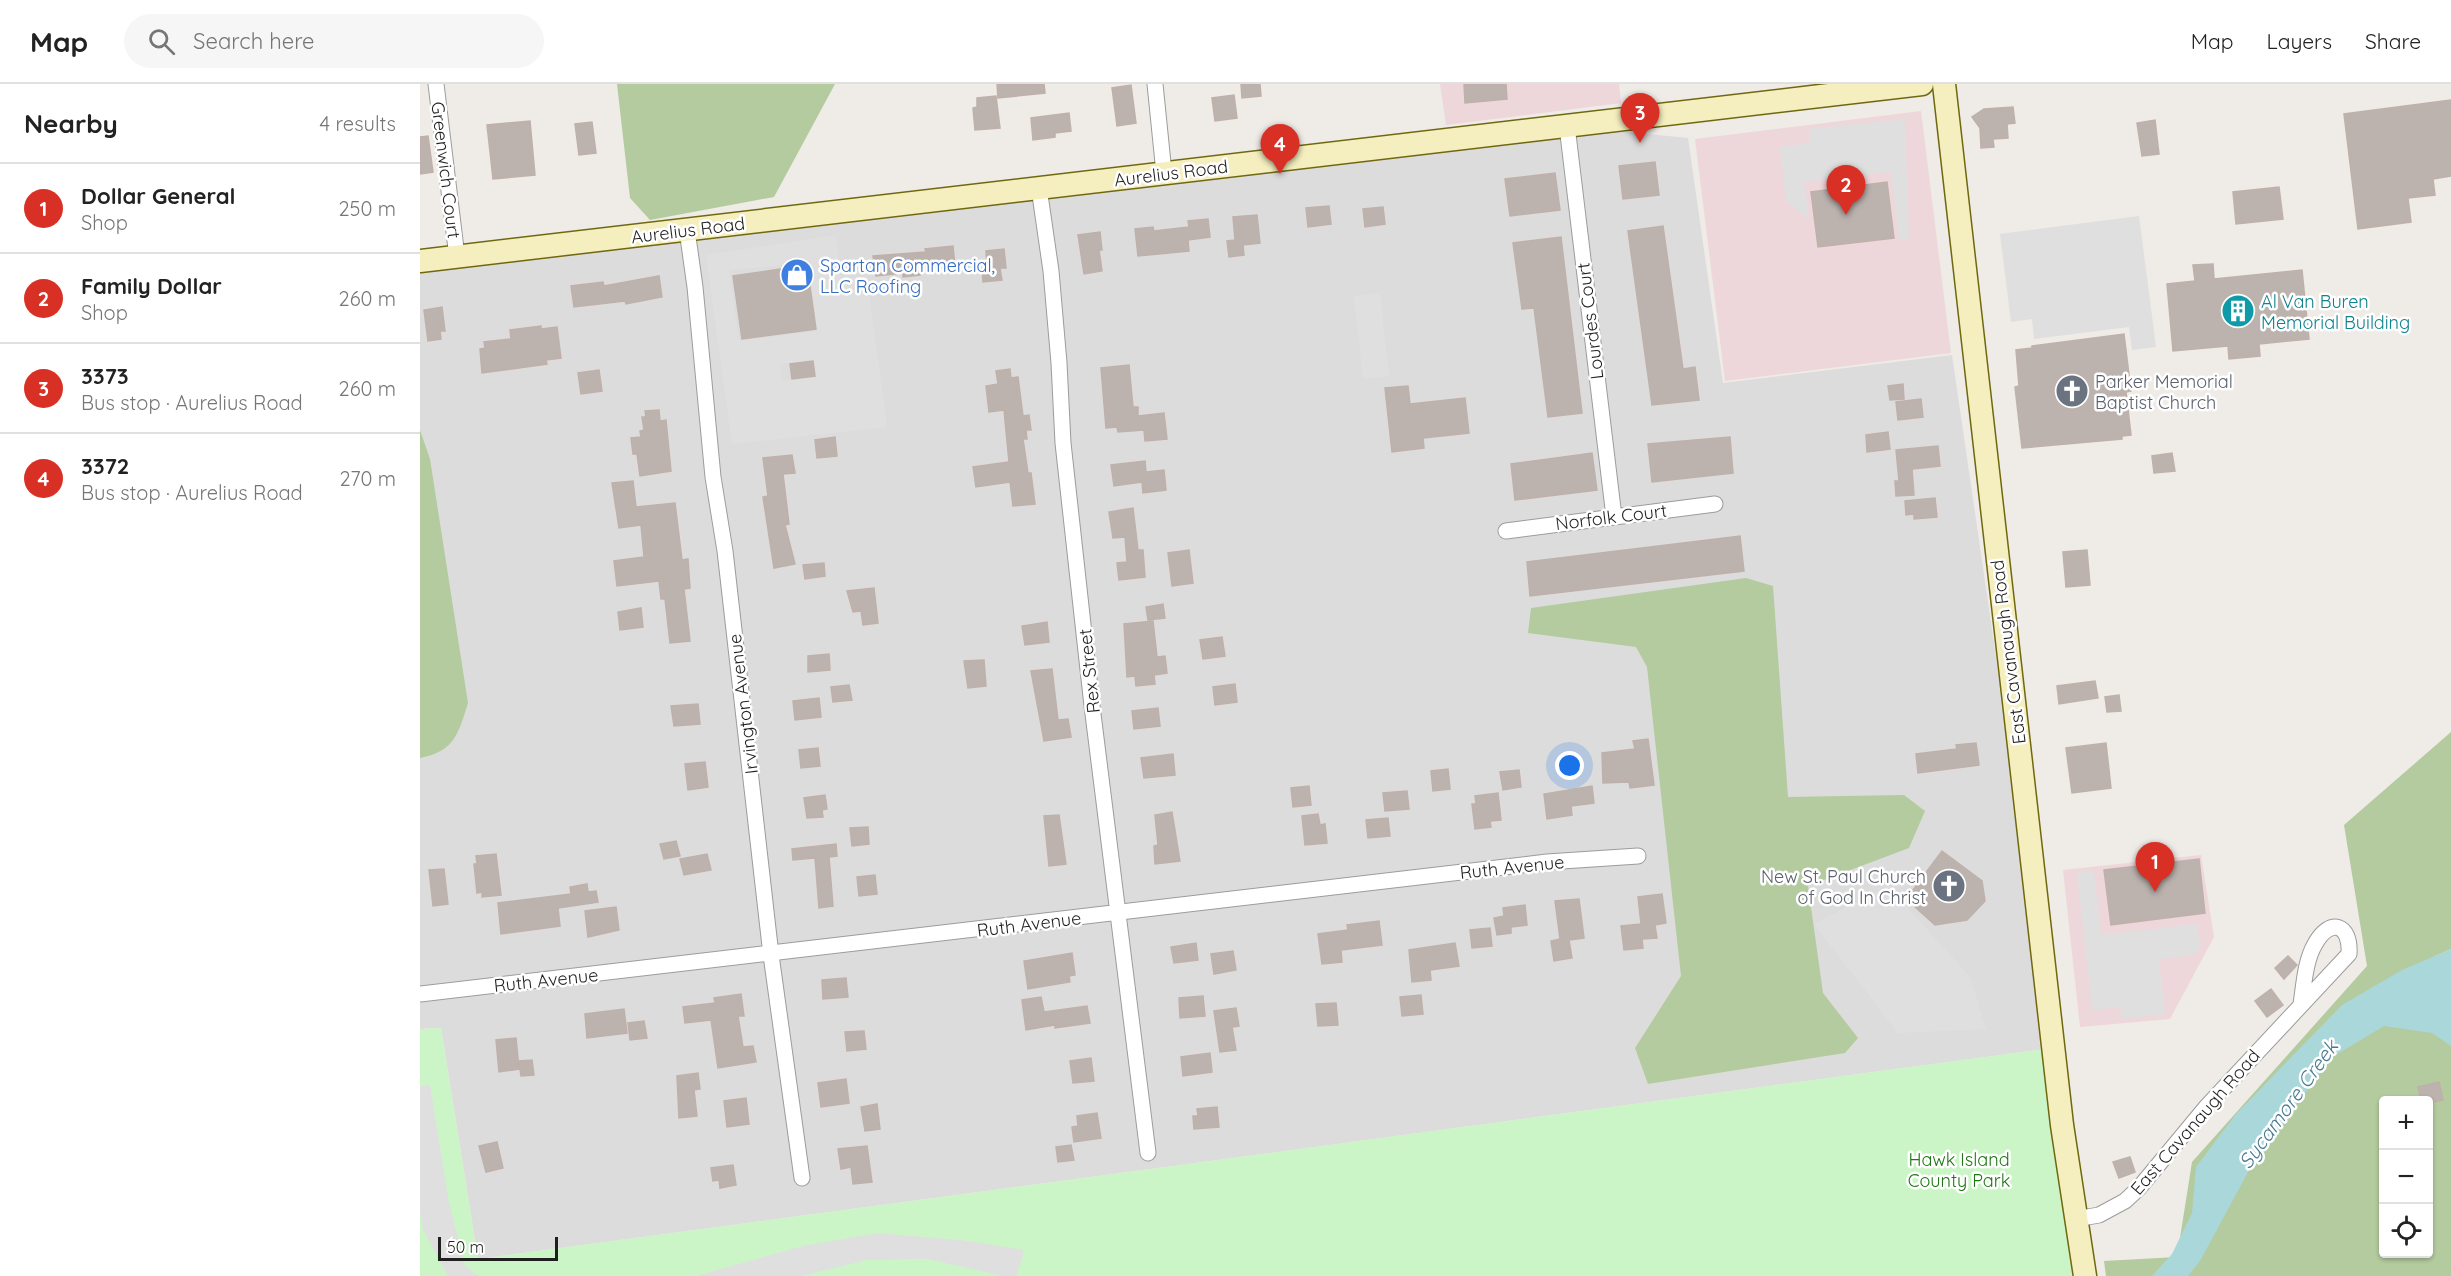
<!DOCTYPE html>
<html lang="en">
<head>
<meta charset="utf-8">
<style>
  body { margin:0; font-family:Quicksand,sans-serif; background:#f6f6f6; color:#222 }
  .controls { position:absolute; right:18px; bottom:18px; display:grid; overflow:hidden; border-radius:6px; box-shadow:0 2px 4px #0004 }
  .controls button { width:54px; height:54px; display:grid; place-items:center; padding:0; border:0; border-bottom:2px solid #e0e0e0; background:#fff; color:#222; font:30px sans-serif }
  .scale { position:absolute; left:18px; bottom:15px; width:120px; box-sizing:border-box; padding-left:6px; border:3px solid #1f1f1f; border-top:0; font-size:16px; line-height:21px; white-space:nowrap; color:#1f1f1f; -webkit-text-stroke:4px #fff; paint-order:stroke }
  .you { position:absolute; left:1150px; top:682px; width:21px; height:21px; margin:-15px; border:4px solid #fff; border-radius:50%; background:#1a73e8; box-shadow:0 0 0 9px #1a73e833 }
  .badge { display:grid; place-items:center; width:39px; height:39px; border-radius:50%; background:#d93025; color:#fff; font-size:20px; font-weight:700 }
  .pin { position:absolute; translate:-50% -50px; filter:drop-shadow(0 2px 3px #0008) }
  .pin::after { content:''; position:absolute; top:32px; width:21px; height:18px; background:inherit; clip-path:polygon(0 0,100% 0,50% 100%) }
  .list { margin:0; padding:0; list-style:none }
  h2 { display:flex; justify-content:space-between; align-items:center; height:78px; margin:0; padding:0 24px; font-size:26px }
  h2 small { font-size:20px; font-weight:400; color:#767676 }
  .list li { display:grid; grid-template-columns:39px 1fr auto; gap:18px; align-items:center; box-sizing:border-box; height:90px; padding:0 24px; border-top:2px solid #e0e0e0 }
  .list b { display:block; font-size:22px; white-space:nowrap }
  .list p { margin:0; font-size:20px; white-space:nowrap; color:#767676 }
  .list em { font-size:20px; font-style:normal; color:#767676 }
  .icon { flex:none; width:33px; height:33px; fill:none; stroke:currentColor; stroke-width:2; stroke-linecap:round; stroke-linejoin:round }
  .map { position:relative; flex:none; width:2031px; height:1192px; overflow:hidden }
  header { display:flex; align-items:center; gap:36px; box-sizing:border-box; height:84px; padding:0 30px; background:#fff; border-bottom:2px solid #e0e0e0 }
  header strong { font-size:28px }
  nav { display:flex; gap:33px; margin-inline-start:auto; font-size:21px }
  .search { width:420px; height:54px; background:#f6f6f6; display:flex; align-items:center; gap:15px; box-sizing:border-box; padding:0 21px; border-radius:33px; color:#767676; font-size:22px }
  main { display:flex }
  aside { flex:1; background:#fff }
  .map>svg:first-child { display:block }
</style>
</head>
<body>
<header>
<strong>Map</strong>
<div class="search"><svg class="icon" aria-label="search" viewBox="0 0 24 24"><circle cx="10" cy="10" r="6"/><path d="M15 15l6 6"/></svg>Search here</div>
<nav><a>Map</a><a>Layers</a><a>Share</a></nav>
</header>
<main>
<aside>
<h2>Nearby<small>4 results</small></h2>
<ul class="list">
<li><span class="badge">1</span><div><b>Dollar General</b><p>Shop</p></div><em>250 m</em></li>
<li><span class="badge">2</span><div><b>Family Dollar</b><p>Shop</p></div><em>260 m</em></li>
<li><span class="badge">3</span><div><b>3373</b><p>Bus stop · Aurelius Road</p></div><em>260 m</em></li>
<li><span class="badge">4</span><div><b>3372</b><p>Bus stop · Aurelius Road</p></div><em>270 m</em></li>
</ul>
</aside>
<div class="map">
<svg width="2031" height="1192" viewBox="0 0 2031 1192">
  <rect width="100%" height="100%" fill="#efebe6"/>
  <!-- residential -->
  <path fill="#dddcdc" d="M1147 42 1268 54 1303 299 1532 271 1633 964 58 1175 21 944 0 945V177Z"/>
  <!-- commercial -->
  <path fill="#eed7da" d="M1020 0H1199L1201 19 1026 41Z
    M1501 27 1531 269 1305 297 1275 55Z
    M1781 771 1794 853 1750 935 1660 943 1643 786Z"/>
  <!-- forest -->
  <path fill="#b3cb9e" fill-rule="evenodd" d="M197 0H415L354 113 230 136 210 114Z
    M0 346 10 375 48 619C38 650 35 667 0 674Z
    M1326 494 1353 502 1368 713 1484 711 1505 727 1489 764 1388 802 1403 909 1438 954 1425 969 1228 1000 1215 964 1261 892 1227 583 1216 563 1108 549 1111 524Z
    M2031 648V865L2015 872 2031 962V1192H1686L1684 1177 1757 1173 1772 1078 1947 882 1924 741ZM1964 1016H2008V1170H1964Z"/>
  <!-- park -->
  <path fill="#ccf5c7" d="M21 944 58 1175 1633 964 1662 1192H0V945Z"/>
  <!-- parking -->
  <path fill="#dfdfdf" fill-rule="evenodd" d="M1485 35 1489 156 1479 155 1471 88 1384 98 1389 136 1366 117 1360 63 1389 59V45Z
    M1719 132 1736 263 1712 266 1709 243 1614 255 1612 235 1591 238 1580 150Z
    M416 151 421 195 447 193 467 343 312 360 286 171ZM388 179 397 247 319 257 309 186ZM393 276 396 293 362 297 360 280Z
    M960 209 969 292 943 295 934 212Z
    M1674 787 1681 851 1777 840 1780 864 1774 871 1739 875 1745 930 1702 935 1700 923 1672 926 1657 789Z
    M1468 802 1550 893 1566 945 1478 949 1394 840Z
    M10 1001 29 1119 45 1182 59 1192H28L3 1146 0 1127V1002Z
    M457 1149 541 1156 604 1166 597 1192H583L507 1175 447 1176 381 1192H276L383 1162Z"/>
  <!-- water -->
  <path fill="#aad7d9" d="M2031 865V962L2012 949 1964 942 1914 972 1840 1066 1780 1177 1768 1192H1732L1752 1170 1772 1129 1776 1083 1816 1030 1922 921 1982 886Z"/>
  <!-- building -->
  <path fill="#bcb3af" stroke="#c0b0aa" stroke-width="1.5" d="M577 0H624L625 9 578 14Z
    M821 0H840L841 12 822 14Z
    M1044 0H1086L1087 15 1045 19Z
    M711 1 716 39 697 42 692 4Z
    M814 11 817 34 795 37 792 14Z
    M576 12 580 44 555 46 553 24 557 23V14Z
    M2031 16V92L2013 95 2015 111 1988 114 1991 138 1938 145 1924 30Z
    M1593 23 1595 39 1587 40 1588 54 1573 55 1574 63 1561 64 1560 44 1552 33 1564 25Z
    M649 29 651 47 635 49V53L613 56 611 34Z
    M1735 36 1739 70 1722 72 1717 39Z
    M110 37 115 91 73 95 67 41Z
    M172 38 176 69 159 71 155 40Z
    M8 52 13 88 0 90V53Z
    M1235 78 1239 111 1203 115 1199 82Z
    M1135 89 1140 126 1090 132 1085 95Z
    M1467 98 1474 154 1398 163 1391 108Z
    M1859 103 1863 135 1816 140 1813 108Z
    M909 122 911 140 888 143 886 124Z
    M963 123 965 140 945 143 943 125Z
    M837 131 840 159 823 161 824 171 809 173 807 157 815 156 813 133Z
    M788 135 790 153 768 156 769 167 718 172 715 145 733 143 734 147 769 143 768 137Z
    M1243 142 1263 285 1275 283 1279 316 1232 321 1208 147Z
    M680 148 682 166H679L682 187 664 190 658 151Z
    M1141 153 1162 329 1128 333 1114 224 1102 225 1093 159Z
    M533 162 535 183 500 187V191L483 193V189L456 192 453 172 506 168 505 165Z
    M584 165 586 184H580L582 196 563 198 562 185H567L566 167Z
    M1793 180 1794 195 1882 186 1889 255 1839 260 1840 272 1809 275 1808 262 1753 267 1747 200 1775 197 1773 181Z
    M387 181 396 245 322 255 313 192Z
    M239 192 242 213 206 220 205 217 154 223 151 202 183 198 184 202Z
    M22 223 25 247H20L21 255 8 257 4 226Z
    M121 242V245L137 243 141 274 126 276 127 280 62 289 60 265 65 264 64 258 91 255 90 246Z
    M1704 250 1711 307 1706 308 1711 351 1702 352V355L1602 364 1595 303 1599 302 1596 266 1612 264V262Z
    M393 277 395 292 372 295 370 280Z
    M709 281 713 323H718V332L744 329 747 355 725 357 724 346 698 348 697 343 686 344 681 284Z
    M590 285 591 294 598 293 603 332 609 331 611 346H606L607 355H603L608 389H611L615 420 593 422 590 398 556 403 553 383 589 378 584 326 569 328 566 302 578 300 576 287Z
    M179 286 182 307 161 310 158 289Z
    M1483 300 1484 315 1470 316 1468 302Z
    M988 302 990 320 1045 314 1049 349 1003 354 1004 364 972 368 965 304Z
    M1501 315 1503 333 1478 336 1476 318Z
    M239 326 240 337 246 336 251 387 220 392 217 370H213L211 354 221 353 220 347 224 346 222 333H226L225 327Z
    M1468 348 1470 365 1447 368 1446 351Z
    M415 353 417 372 397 374 395 356Z
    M1310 353 1313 389 1232 398 1228 360Z
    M1518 362 1520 382 1492 385 1494 411 1476 412 1475 397H1479L1476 366Z
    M1172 369 1177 406 1095 416 1091 380Z
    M1752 369 1755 387 1734 389 1732 372Z
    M372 371 375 389 363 390 369 440 365 441 375 480 354 484 343 413 348 412 343 374Z
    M725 377 726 388 744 386 746 406 723 409 722 398 694 402 691 381Z
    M213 397 216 423 255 419 262 476 268 475 270 504 264 505 270 557 250 559 245 515H241L239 497 197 502 194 477 224 473 221 441 199 444 192 399Z
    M1515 414 1517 433 1494 435V430L1486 431 1485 417Z
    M713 424 718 466H723L725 493 699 496 697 479 707 478 705 453 693 454 689 428Z
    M1320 452 1324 487 1110 512 1107 478Z
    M769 466 773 499 752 502 748 469Z
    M1667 466 1670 501 1646 503 1643 468Z
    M404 479 405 492 385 495 383 481Z
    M454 504 458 539 443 541 441 527 433 528 427 507Z
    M743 520 745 534 728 536 726 523Z
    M221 524 223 543 200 546 198 528Z
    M733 537 737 573 745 572 747 589 734 591 735 600 716 602 715 592 707 593 704 540Z
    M627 538 629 558 605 561 602 542Z
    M802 553 805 572 783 575 780 556Z
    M409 570 410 586 388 588V572Z
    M564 576 566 602 548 604 544 577Z
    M632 585 638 636 648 635 651 653 624 657 611 587Z
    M1675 597 1678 614 1639 620 1637 602Z
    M815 600 817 618 795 621 793 603Z
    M429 601 432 616 413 618 411 603Z
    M1699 611 1701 627 1687 628 1685 613Z
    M399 614 401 633 375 636 373 617Z
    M278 620 280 640 254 642 251 622Z
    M738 624 740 642 714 645 712 627Z
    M1228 655 1234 701 1210 704 1209 698 1183 699 1182 669 1215 665 1213 657Z
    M1556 659 1559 681 1498 689 1496 670 1537 665 1536 661Z
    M1686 659 1691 704 1652 709 1646 664Z
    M398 664 400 682 381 684 379 666Z
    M753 670 755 691 724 694 721 674Z
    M285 678 288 703 268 706 265 680Z
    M1028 685 1030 705 1013 707 1011 687Z
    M1099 686 1101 703 1083 706 1080 688Z
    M889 702 891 721 873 723 871 704Z
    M1172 702 1174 719 1151 722 1152 731 1127 735 1124 710Z
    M987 707 989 725 965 727 963 709Z
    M1078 709 1081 736 1070 737 1071 743 1055 745 1052 720H1056L1055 712Z
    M405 711 407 725 402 726 403 733 387 734 384 714Z
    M752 728 760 777 735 780 734 762 738 761 735 731Z
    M898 730 900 741 905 740 907 759 885 761 882 732Z
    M639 731 646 780 629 782 624 732Z
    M968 734 970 752 948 754 946 736Z
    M448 743 449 760 432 762 430 744Z
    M256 757 260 772 244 775 240 760Z
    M416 760 417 772 409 773 413 822 399 824 395 774 373 776 372 765Z
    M1522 767 1562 797 1565 817 1547 836 1515 841 1495 823 1493 806Z
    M76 770 81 811 62 813V808L57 809 54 780H57L56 772Z
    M287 770 291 786 264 791 260 775Z
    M1779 775 1785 829 1691 841 1684 786Z
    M24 785 28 820 13 822 9 786Z
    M455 791 457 810 439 812 437 793Z
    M167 800 168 808 176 807 178 818 138 824 140 842 81 850 78 819 151 810 150 803Z
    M1242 810 1246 839 1235 841 1237 854 1222 855 1223 864 1204 866 1201 842 1221 840 1218 813Z
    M1159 815 1164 854 1149 856 1152 874 1134 877 1131 857 1140 855 1135 817Z
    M1105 821 1107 841 1091 843V849L1077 851 1074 834 1084 832 1083 824Z
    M196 823 199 846 168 853 165 827Z
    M959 837 962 861 921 866 922 878 902 880 898 850 928 846 927 841Z
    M1070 844 1072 862 1052 864 1050 846Z
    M776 859 778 876 754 879 751 863Z
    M1035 859 1039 882 1010 886 1011 896 992 898 989 866Z
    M813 867 816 886 794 890 791 870Z
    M652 869 655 891 649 892 650 898 608 905 604 877Z
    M1868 872 1877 881 1864 895 1855 884Z
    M426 894 428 913 403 915 402 896Z
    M1851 905 1863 921 1847 933 1835 917Z
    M321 910 324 932H318L323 963 333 962 336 978 298 984 291 936 265 939 263 923 295 919 294 914Z
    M1001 911 1003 930 982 932 980 913Z
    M783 912 785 932 760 934 759 914Z
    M621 913 624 928 667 922 670 939 635 944V941L606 946 602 916Z
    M916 919 918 941 898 942 896 920Z
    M816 924 819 942 812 943 816 966 800 968 794 927Z
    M204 925 207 949 167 954 165 930Z
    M224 937 227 954 210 956 208 939Z
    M444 947 446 965 427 967 425 948Z
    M96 954 99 985 79 988 76 956Z
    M790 969 792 988 763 992 761 973Z
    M671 974 674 997 653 999 650 977Z
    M112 976 114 991 101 992 99 977Z
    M278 989 280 1005 274 1006 277 1032 259 1034 257 992Z
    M426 995 429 1019 401 1023 398 999Z
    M2019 998 2023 1016 2008 1019V1017H2001L1998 1003Z
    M326 1014 329 1040 307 1043 304 1017Z
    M457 1020 460 1045 445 1047 441 1023Z
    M797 1023 799 1043 774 1045 773 1032H778L777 1025Z
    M677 1029 681 1054 654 1058 652 1043 658 1042 657 1032Z
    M77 1058 83 1084 66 1088 59 1062Z
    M651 1061 654 1076 638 1078 636 1063Z
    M447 1062 452 1098 433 1100 431 1083 421 1085 418 1065Z
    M1710 1073 1715 1088 1699 1094 1693 1078Z
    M313 1081 316 1101 300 1104 299 1096 293 1097 291 1084Z"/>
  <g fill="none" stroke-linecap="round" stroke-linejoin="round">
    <!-- street casing -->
    <g stroke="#9c9c9c" stroke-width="17">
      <path id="street" d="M16 0 37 173
        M735 0 744 89
        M1147 42 1194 433
        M619 104 631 187 639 279 643 359 672 622 728 1069
        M267 146 275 203 293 393 305 467 351 871 382 1094
        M1086 447 1295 420
        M0 910 1127 778 1218 772
        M1656 1135 1679 1131 1705 1117 1719 1104 1787 1022 1929 870C1931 840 1910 833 1895 860 1885 877 1884 901 1881 920"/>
    </g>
    <!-- secondary casing -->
    <g stroke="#6f680e" stroke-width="25">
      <path id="secondary" d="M1524 0 1642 1041 1665 1192
        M0 177 1502 0"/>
    </g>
    <!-- street -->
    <use href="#street" stroke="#fff" stroke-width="15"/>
    <!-- secondary -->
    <use href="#secondary" stroke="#f5eebf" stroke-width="22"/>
  </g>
  <!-- icons -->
  <defs>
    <g id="shop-disc" transform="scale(1.725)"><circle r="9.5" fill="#3f7fe0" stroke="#fff"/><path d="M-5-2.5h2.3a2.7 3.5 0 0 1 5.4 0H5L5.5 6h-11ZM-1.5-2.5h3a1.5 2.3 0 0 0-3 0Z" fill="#fff"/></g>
    <g id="building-disc" transform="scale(1.725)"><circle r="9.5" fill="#0f9aa8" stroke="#fff"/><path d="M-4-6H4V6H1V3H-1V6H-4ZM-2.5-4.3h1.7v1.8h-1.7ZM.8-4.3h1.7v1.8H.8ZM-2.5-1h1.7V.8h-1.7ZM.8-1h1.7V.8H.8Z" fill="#fff"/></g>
    <g id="church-disc" transform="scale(1.725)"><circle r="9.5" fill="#6b7280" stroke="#fff"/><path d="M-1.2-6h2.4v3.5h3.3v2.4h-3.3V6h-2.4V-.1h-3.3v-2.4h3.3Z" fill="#fff"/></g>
  </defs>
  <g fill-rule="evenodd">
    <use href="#shop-disc" x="377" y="191"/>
    <use href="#building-disc" x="1818" y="227"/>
    <use href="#church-disc" x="1652" y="307"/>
    <use href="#church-disc" x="1529" y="802"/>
  </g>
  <g text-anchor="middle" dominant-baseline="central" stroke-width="5" stroke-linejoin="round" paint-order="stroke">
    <!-- street labels -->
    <g font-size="18" fill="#1f1f1f" stroke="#fff">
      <text transform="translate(26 86) rotate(83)">Greenwich Court</text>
      <text transform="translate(751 89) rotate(-7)">Aurelius Road</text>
      <text transform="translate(268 146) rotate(-7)">Aurelius Road</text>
      <text transform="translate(1170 237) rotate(-97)">Lourdes Court</text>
      <text transform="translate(1191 433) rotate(-7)">Norfolk Court</text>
      <text transform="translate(1588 568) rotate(-97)">East Cavanaugh Road</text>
      <text transform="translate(669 587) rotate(-96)">Rex Street</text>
      <text transform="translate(323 620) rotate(-97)">Irvington Avenue</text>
      <text transform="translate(1092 783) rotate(-6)">Ruth Avenue</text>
      <text transform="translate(609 840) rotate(-7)">Ruth Avenue</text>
      <text transform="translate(126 896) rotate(-6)">Ruth Avenue</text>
      <text transform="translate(1775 1038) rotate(-49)">East Cavanaugh Road</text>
    </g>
    <!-- shop labels -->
    <g font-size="18" fill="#366cbe" stroke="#fff" text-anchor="start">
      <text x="400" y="181">Spartan Commercial,<tspan x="400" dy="21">LLC Roofing</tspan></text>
    </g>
    <!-- culture labels -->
    <g font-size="18" fill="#0d838f" stroke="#fff" text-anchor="start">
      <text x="1841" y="217">Al Van Buren<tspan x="1841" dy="21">Memorial Building</tspan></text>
    </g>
    <!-- worship labels -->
    <g font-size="18" fill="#5b616d" stroke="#fff" text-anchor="start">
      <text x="1675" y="297">Parker Memorial<tspan x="1675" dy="21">Baptist Church</tspan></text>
      <text x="1506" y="792" text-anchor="end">New St. Paul Church<tspan x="1506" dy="21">of God In Christ</tspan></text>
    </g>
    <!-- park labels -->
    <g font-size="18" fill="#1e7615" stroke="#fff">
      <text x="1539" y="1075">Hawk Island<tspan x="1539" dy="21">County Park</tspan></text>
    </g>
    <!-- water labels -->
    <g font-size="20" font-style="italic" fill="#497a91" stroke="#fff">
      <text transform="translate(1868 1020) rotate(-54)">Sycamore Creek</text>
    </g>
  </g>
</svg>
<div class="controls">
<button>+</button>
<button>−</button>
<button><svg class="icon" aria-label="locate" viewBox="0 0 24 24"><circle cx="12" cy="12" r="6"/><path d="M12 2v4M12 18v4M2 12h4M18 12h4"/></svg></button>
</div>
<div class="scale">50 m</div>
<div class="you"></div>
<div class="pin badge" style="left:1735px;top:808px">1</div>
<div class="pin badge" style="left:1426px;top:131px">2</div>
<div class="pin badge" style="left:1220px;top:59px">3</div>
<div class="pin badge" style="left:860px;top:90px">4</div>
</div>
</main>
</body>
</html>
